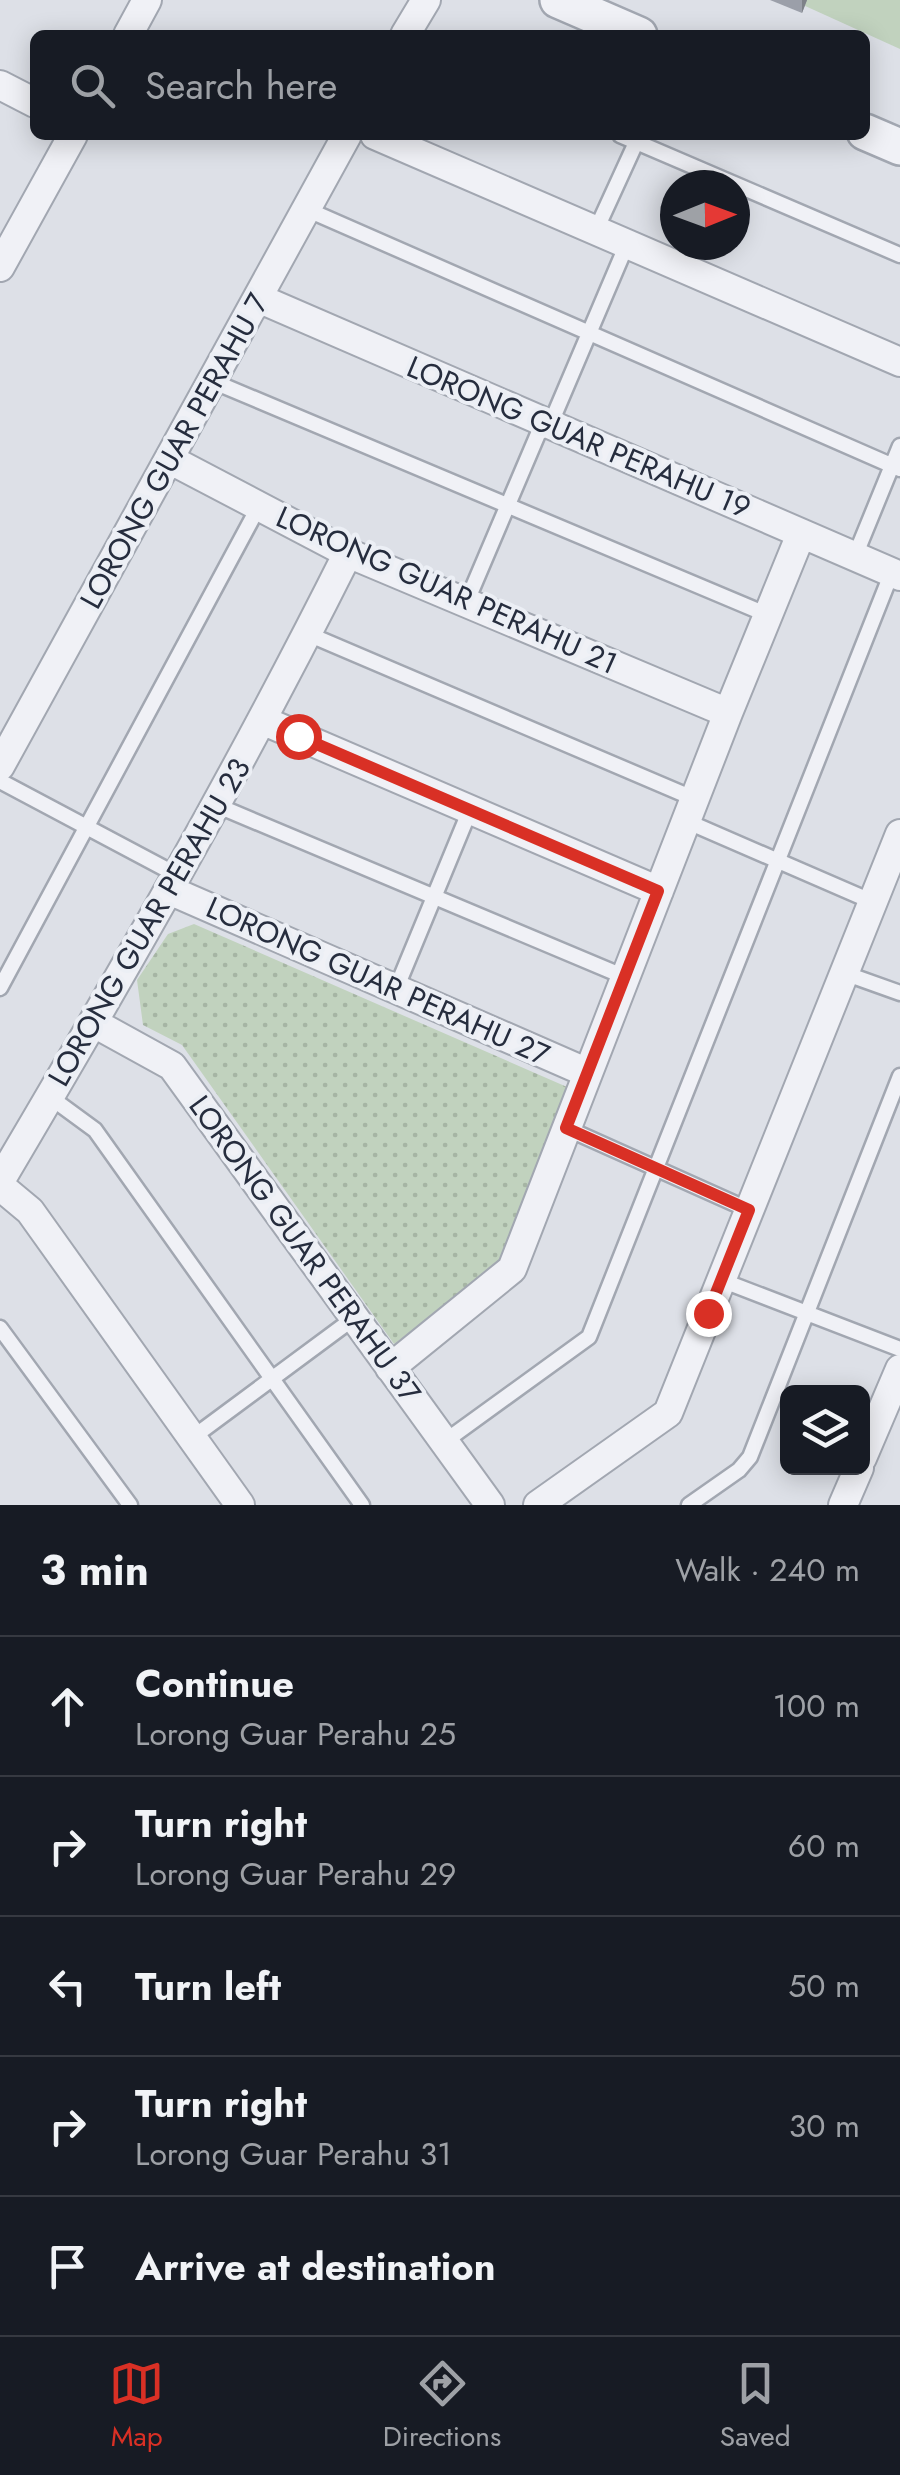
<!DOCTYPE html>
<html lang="en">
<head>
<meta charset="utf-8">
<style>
  body { margin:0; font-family:Jost,sans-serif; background:#242831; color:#f1f3f6 }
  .controls { position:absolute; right:30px; bottom:30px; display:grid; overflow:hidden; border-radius:15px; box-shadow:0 5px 25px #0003 }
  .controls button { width:90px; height:90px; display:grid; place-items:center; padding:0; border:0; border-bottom:2px solid #363941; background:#171b24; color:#f1f3f6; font:50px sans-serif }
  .compass { position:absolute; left:660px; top:170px; width:90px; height:90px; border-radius:50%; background:#171b24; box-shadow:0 5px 25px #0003; rotate:89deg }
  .stop { position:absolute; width:30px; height:30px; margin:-22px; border:8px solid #d93025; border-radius:50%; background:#fff }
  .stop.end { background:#d93025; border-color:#fff; box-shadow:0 2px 10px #0008 }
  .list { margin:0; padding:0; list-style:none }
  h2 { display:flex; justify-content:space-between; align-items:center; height:130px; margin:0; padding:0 40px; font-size:42px }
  h2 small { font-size:32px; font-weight:400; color:#9ea1a6 }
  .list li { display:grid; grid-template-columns:65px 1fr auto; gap:30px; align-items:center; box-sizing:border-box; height:140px; padding:0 40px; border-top:2px solid #363941 }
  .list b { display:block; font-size:38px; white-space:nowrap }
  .list p { margin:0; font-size:32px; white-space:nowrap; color:#9ea1a6 }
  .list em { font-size:32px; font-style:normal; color:#9ea1a6 }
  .icon { flex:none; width:55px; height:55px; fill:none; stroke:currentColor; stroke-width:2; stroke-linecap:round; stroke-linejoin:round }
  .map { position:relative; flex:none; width:900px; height:1505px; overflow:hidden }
  .search { position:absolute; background:#171b24; box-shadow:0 5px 25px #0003; left:30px; right:30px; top:30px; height:110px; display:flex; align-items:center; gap:25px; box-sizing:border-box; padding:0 35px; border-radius:15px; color:#9ea1a6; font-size:38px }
  .sheet { height:830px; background:#171b24 }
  nav { display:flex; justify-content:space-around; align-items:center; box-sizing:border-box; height:140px; border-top:2px solid #363941; background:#171b24; font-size:28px; color:#9ea1a6 }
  nav a { display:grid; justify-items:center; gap:5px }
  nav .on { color:#d93025 }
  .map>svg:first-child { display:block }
</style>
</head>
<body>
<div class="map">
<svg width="900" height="1505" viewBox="0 0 900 1505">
  <defs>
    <pattern id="green-dots" width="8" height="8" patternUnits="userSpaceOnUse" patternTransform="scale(2.5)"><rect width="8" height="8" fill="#c1d2be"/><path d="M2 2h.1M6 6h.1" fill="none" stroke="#a6b5a4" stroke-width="1.8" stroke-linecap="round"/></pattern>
  </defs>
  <rect width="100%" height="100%" fill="#dde0e7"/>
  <!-- green -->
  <path fill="url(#green-dots)" d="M194 924 567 1087 502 1262 394 1344 182 1045 143 1025 137 980 168 934Z"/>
  <!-- pitch -->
  <path fill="#c1d2be" d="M792 0H900V49Z"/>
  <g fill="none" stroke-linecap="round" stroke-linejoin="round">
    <!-- service casing -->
    <g stroke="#a2a7b1" stroke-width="19">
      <path id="service" d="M620 135 900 255
        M306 209 900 469
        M596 230 639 136
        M212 381 768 615
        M855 556 900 446
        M467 601 538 434 550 425 627 244
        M308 634 695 799
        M0 781 177 875
        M216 805 625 977
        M686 821 873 902
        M844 973 900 993
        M0 988 259 506
        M396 989 470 810
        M50 1097 95 1130 362 1505
        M566 1128 749 1210
        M721 1280 900 1349
        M0 1328 130 1505
        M192 1438 354 1318
        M444 1442 589 1337 892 572
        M689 1505 739 1470 750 1457 900 1076"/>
    </g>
    <!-- minor casing -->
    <g stroke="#a2a7b1" stroke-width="32">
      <path id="minor" d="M128 35 147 0
        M405 35 426 0
        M0 85 35 103
        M375 135 900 362
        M0 267 73 135
        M258 298 900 576
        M169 459 348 553 728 713
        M264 721 659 891
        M0 766 347 135
        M169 890 588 1073
        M94 1023 172 1066 490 1505
        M0 1181C122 975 241 767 348 553
        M0 1186 30 1211 240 1505
        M390 1368 512 1269 728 713 801 534
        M862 1458 900 1369
        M538 1505 668 1413 900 834
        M843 1505 859 1468"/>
    </g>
    <!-- tertiary casing -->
    <g stroke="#a2a7b1" stroke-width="40">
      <path id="tertiary" d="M558 0 639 35
        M865 132 900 147"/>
    </g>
    <!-- service -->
    <use href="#service" stroke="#f0f1f6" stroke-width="14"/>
    <!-- minor -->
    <use href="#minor" stroke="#f0f1f6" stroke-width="28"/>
    <!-- tertiary -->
    <use href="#tertiary" stroke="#f0f1f6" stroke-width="35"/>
  </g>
  <!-- wall -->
  <path fill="#9b9fa9" d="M770 0H807L802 13Z"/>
  <!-- shaded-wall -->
  <path fill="#7e8289" d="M802 0H807L802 13Z"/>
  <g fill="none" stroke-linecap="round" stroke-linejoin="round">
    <!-- route -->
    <path stroke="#d93025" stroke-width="12" d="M298 736 658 891 566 1128 749 1210 708 1313"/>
  </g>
  <g text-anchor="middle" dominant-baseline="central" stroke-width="8" stroke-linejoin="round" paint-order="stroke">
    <!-- street labels -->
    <g font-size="30" fill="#262d3e" stroke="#eceff5">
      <text transform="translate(579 437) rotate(23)">LORONG GUAR PERAHU 19</text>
      <text transform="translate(174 451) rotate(-61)">LORONG GUAR PERAHU 7</text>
      <text transform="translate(447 590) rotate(24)">LORONG GUAR PERAHU 21</text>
      <text transform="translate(149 922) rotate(-60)">LORONG GUAR PERAHU 23</text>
      <text transform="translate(378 981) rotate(24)">LORONG GUAR PERAHU 27</text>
      <text transform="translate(305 1249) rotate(54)">LORONG GUAR PERAHU 37</text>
    </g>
  </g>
</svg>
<div class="controls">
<button><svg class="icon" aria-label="layers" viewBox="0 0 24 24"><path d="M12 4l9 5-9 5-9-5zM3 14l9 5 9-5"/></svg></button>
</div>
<svg class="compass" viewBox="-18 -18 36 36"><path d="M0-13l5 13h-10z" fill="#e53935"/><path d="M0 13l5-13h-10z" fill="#9ea1a6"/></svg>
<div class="stop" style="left:298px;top:736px"></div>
<div class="stop end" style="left:708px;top:1313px"></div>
<div class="search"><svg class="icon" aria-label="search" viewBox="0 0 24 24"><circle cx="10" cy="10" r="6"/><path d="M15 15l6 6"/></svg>Search here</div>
</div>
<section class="sheet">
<h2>3 min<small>Walk · 240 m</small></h2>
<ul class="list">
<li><svg class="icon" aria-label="ahead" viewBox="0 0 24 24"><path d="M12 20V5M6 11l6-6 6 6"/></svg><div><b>Continue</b><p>Lorong Guar Perahu 25</p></div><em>100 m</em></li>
<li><svg class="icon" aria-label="right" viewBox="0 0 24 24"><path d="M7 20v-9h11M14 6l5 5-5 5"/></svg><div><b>Turn right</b><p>Lorong Guar Perahu 29</p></div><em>60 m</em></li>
<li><svg class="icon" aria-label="left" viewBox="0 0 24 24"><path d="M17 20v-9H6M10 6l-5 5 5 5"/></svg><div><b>Turn left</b></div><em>50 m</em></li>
<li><svg class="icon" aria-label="right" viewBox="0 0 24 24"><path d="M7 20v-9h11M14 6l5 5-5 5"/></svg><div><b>Turn right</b><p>Lorong Guar Perahu 31</p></div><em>30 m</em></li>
<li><svg class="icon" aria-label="arrive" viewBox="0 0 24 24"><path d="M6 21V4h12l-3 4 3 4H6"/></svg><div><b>Arrive at destination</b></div></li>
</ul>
</section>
<nav>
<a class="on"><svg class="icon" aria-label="map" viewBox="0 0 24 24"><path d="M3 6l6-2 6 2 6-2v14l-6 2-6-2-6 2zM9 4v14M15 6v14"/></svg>Map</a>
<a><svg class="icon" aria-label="directions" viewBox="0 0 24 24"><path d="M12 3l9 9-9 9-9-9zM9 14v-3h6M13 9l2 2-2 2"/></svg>Directions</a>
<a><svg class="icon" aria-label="saved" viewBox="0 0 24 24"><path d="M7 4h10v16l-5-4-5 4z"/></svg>Saved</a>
</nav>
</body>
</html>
